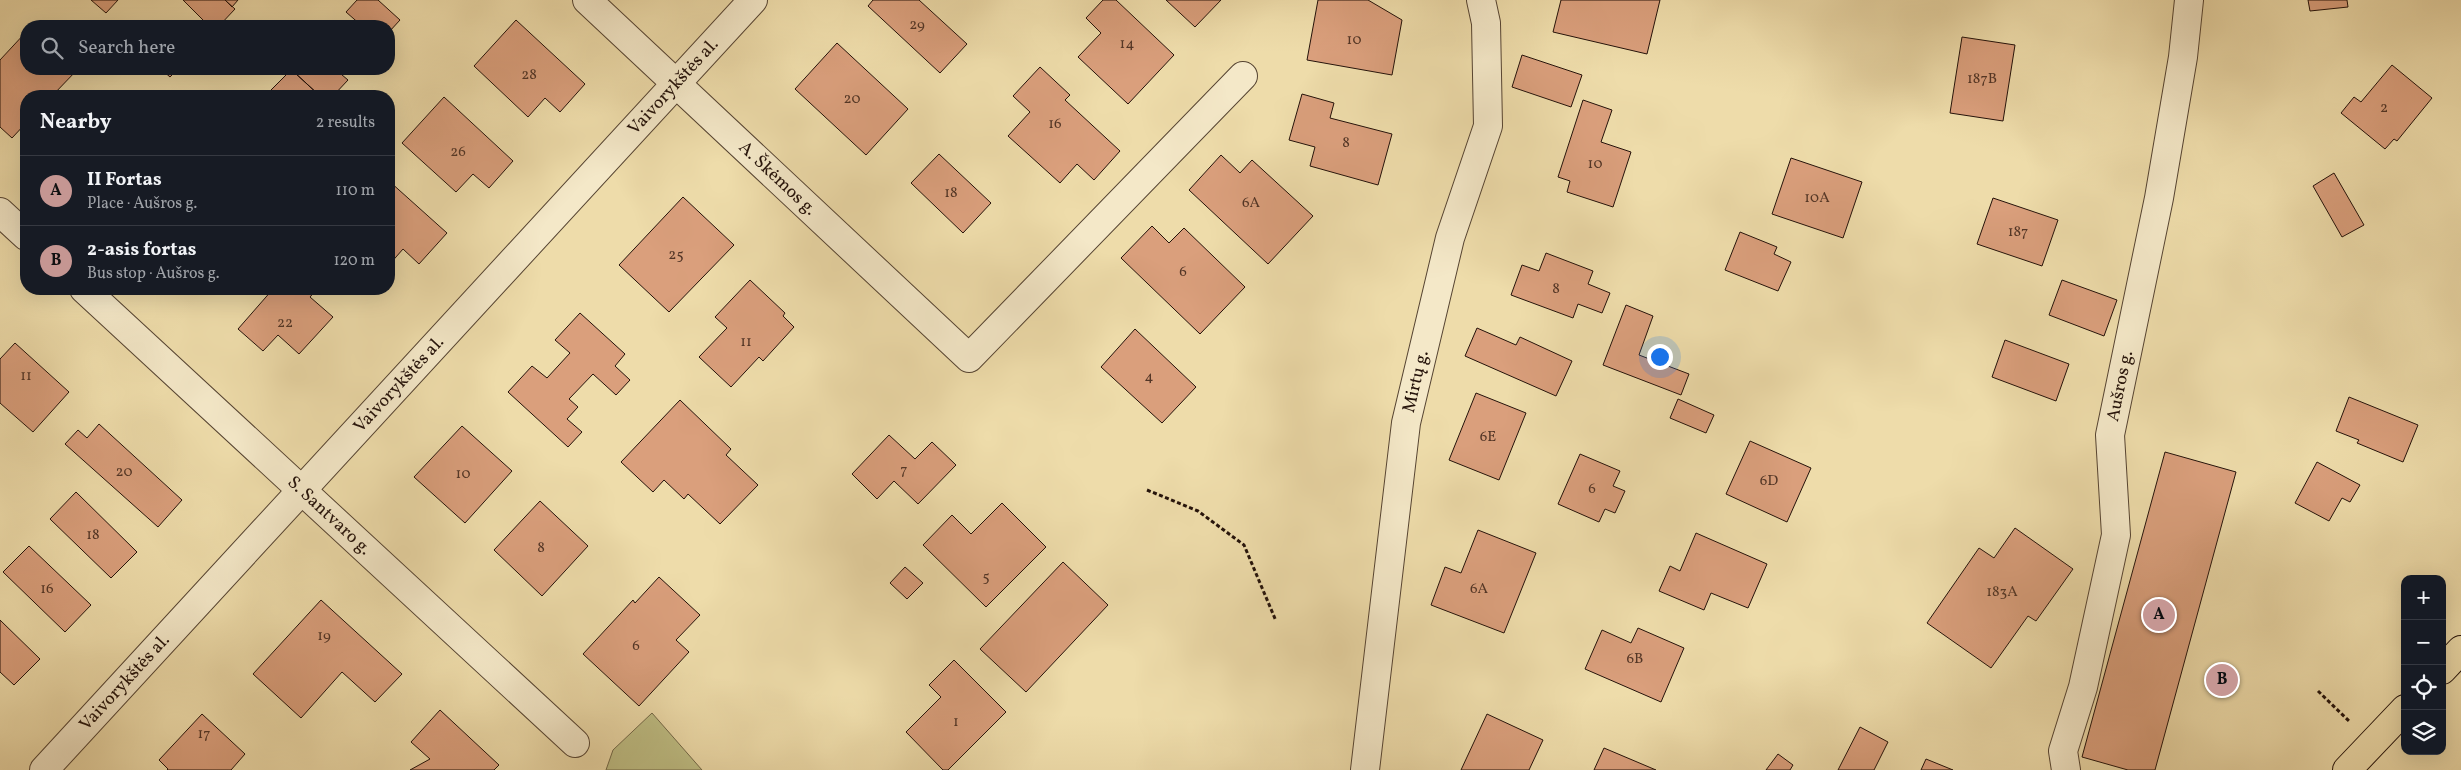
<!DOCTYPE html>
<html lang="en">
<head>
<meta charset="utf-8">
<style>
  body { margin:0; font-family:Vollkorn,serif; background:#242831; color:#f1f3f6 }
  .controls { position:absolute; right:15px; bottom:15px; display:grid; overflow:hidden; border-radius:10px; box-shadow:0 5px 20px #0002 }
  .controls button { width:45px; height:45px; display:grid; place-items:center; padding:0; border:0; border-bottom:1px solid #363941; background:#171b24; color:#f1f3f6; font:25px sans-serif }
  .you { position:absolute; left:1659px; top:356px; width:18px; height:18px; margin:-12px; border:4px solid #fff; border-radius:50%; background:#1a73e8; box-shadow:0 0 0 8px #1a73e833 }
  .badge { display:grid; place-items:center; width:32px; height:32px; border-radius:50%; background:#c59692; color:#111; font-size:16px; font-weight:700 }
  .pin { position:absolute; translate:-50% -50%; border:2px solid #fff; box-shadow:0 1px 5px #0006 }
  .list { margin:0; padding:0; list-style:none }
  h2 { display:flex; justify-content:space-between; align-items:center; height:65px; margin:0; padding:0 20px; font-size:21px }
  h2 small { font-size:16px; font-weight:400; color:#9ea1a6 }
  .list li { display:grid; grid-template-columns:32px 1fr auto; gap:15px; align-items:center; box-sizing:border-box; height:70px; padding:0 20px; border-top:1px solid #363941 }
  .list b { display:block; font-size:19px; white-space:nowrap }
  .list p { margin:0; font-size:16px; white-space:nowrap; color:#9ea1a6 }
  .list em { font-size:16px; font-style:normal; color:#9ea1a6 }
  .icon { flex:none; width:28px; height:28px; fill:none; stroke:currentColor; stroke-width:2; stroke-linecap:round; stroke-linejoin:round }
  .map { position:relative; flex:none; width:2461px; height:770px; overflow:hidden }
  .search { position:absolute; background:#171b24; box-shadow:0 5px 20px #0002; left:20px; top:20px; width:375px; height:55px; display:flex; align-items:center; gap:12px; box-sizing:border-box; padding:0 18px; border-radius:20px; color:#9ea1a6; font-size:19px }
  .panel { position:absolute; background:#171b24; box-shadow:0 5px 20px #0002; left:20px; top:90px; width:375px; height:205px; border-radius:20px }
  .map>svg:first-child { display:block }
</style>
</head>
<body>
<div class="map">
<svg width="2461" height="770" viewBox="0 0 2461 770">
  <rect width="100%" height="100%" fill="#eedcaa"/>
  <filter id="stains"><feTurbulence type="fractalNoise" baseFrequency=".004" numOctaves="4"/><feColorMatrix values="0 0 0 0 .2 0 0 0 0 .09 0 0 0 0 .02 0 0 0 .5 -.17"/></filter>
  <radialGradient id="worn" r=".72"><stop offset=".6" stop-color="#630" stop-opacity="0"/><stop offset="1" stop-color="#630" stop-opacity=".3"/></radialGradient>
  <!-- green -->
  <path fill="#bfbf85" stroke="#726848" d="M652 713 702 770H606L613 750Z"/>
  <!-- building -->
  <path fill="#da9f7c" stroke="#24120a" d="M91 0H118L106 13Z
    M183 0H225L235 9 219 26H209Z
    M225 0H238L232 7Z
    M357 0H378L400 20 389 32V26H362L346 12Z
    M873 0H919L967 44 940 73 868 6Z
    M1103 0H1116L1174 55 1128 104 1078 57 1101 33 1086 18Z
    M1166 0H1221L1195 27Z
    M1318 0H1368L1402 20 1392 75 1307 60Z
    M1561 0H1660L1647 54 1553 32Z
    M2308 0H2347L2348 7 2310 11Z
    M516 20 585 84 560 112 545 98 528 117 474 66Z
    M26 32V69L77 70 52 96H26V123L12 138 0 127V60Z
    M1962 37 2015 45 2003 121 1950 113Z
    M837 43 908 109 866 155 795 89Z
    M1522 55 1582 75 1571 107 1512 87Z
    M2392 65 2432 98 2397 141 2394 139 2385 149 2341 113 2354 97 2361 102Z
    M1040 67 1070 95 1065 100 1120 151 1094 180 1077 164 1060 183 1008 136 1030 112 1013 96Z
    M161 69H178L170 77Z
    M297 69H335L348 80 333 96H320L294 72Z
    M291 70 294 72 320 96H276L270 91Z
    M1302 94 1334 103 1330 118 1392 134 1378 185 1310 166 1315 147 1289 140Z
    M444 97 513 161 489 188 473 174 456 192 402 143Z
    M1583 100 1612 110 1601 142 1631 152 1613 207 1567 192 1570 181 1558 177Z
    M939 154 991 203 963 233 911 183Z
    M1221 155 1240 173 1252 160 1313 216 1268 264 1189 190Z
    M1791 158 1862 182 1843 238 1772 214Z
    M2334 173 2364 225 2342 237 2313 186Z
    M389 181 447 233 419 264 403 249 389 265Z
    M683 197 734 245 669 312 619 265Z
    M1993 198 2058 220 2042 266 1977 244Z
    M1152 226 1169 243 1184 228 1245 287 1200 334 1121 258Z
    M1740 232 1777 247 1774 254 1791 262 1778 291 1725 270Z
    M1546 253 1593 271 1588 284 1610 293 1602 313 1578 304 1573 318 1511 295 1522 265 1539 271Z
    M750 280 785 313 783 316 794 327 763 361 759 357 731 387 699 357 727 328 715 317Z
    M2062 280 2117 300 2104 336 2049 315Z
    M273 289H317L310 297 333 317 299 354 278 335 263 351 238 329Z
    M1626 305 1653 316 1639 355 1689 374 1681 395 1603 365Z
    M580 313 625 354 615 366 630 380 616 395 593 374 569 399 578 407 567 419 582 432 568 447 508 392 532 366 547 378 570 353 555 340Z
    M1477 328 1516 345 1520 337 1572 361 1556 396 1465 356Z
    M1135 329 1196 387 1162 423 1101 367Z
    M2005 340 2069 364 2056 401 1992 377Z
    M15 343 69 392 33 432 0 403V359Z
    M1476 393 1526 413 1499 480 1449 460Z
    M2349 397 2418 425 2403 462 2357 443 2359 440 2336 431Z
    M1678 399 1714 415 1706 433 1670 418Z
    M680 400 731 449 726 455 758 485 720 524 688 494 684 499 664 480 653 492 621 462Z
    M99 424 182 500 158 527 65 444 78 430 87 438Z
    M462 426 512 471 465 523 414 477Z
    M889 435 915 459 932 442 956 465 918 504 894 481 877 499 852 474Z
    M1750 441 1811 468 1787 522 1726 494Z
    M2165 452 2236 472 2155 770H2128L2082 757Z
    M1580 454 1620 471 1613 486 1625 491 1615 513 1605 509 1599 522 1558 504Z
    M2317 462 2360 485 2350 502 2342 498 2329 521 2295 503Z
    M76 492 137 552 111 578 50 519Z
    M540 501 588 546 542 596 494 550Z
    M1002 503 1046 547 986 607 923 545 952 515 971 534Z
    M2015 528 2073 569 2036 621 2028 616 1991 668 1927 623 1979 548 1994 558Z
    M1478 530 1536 553 1504 633 1431 605 1445 567 1461 573Z
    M1696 533 1767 564 1748 608 1711 593 1704 610 1659 591 1670 566 1680 571Z
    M29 546 91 605 65 632 3 572Z
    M1063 562 1108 605 1026 692 980 649Z
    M905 567 923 583 907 599 890 583Z
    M659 577 700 615 676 640 689 652 639 706 583 654 633 600 635 603Z
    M321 600 402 674 375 702 342 672 301 718 253 674Z
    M0 620 40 659 14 685 0 672Z
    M1638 628 1684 648 1661 702 1585 669 1602 630 1631 643Z
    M954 660 1006 712 948 770H943L906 732 941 697 929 685Z
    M440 710 499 765 494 770H410L430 759 411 742Z
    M202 714 245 754 231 770H167L168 769 159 760Z
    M1487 714 1543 740 1529 770H1461Z
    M1860 727 1888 742 1874 770H1838Z
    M1604 748 1656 770H1594Z
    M1778 754 1793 765 1790 770H1766Z
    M1926 759 1953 770H1921Z"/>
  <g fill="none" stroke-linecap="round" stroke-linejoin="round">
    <!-- street casing -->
    <g stroke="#564432" stroke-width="30">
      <g id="street">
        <path id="s1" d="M587 0 969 358 1243 76"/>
        <path d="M0 212 26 236"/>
        <path id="s2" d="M84 289 575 743"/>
        <path id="s3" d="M44 770 753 0"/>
        <path id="s4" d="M1365 770 1406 423 1450 238 1488 126 1486 23 1481 0"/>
        <path id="s5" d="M2066 770 2063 751 2083 687 2116 535 2110 435 2159 198 2183 57 2189 0"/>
      </g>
    </g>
    <!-- primary casing -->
    <g stroke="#24120a" stroke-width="30">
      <path id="primary" d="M2442 670 2461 650
        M2347 770 2405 709"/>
    </g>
    <!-- path -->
    <path stroke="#24120a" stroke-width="3" stroke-dasharray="4 2.5" stroke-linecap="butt" d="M1147 490 1198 511 1244 545 1276 621
      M2318 691 2350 722"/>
    <!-- street -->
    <use href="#street" stroke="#f4e8c8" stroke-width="28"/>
    <!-- primary -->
    <use href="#primary" stroke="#eedcaa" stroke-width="28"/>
  </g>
  <g text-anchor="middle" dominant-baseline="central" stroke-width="4" stroke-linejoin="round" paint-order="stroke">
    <!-- number labels -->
    <g font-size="15" fill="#523526">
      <text x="917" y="25">29</text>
      <text x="1354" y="40">10</text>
      <text x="1127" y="44">14</text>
      <text x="529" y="75">28</text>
      <text x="1982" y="79">187B</text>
      <text x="852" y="99">20</text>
      <text x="2384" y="108">2</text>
      <text x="1055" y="124">16</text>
      <text x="1346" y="143">8</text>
      <text x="458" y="152">26</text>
      <text x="1595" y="164">10</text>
      <text x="951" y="193">18</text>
      <text x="1817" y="198">10A</text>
      <text x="1251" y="203">6A</text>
      <text x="2018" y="232">187</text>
      <text x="676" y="255">25</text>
      <text x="1183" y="272">6</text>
      <text x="1556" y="289">8</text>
      <text x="285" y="323">22</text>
      <text x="746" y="342">11</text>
      <text x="26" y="376">11</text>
      <text x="1149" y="377">4</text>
      <text x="1488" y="437">6E</text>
      <text x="904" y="470">7</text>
      <text x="124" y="472">20</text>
      <text x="463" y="474">10</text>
      <text x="1769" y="481">6D</text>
      <text x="1592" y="489">6</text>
      <text x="93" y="535">18</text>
      <text x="541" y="548">8</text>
      <text x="986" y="577">5</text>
      <text x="47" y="589">16</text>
      <text x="1479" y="589">6A</text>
      <text x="2002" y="592">183A</text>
      <text x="324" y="636">19</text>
      <text x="636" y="646">6</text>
      <text x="1635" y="659">6B</text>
      <text x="956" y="722">1</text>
      <text x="204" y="734">17</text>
    </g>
    <!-- street labels -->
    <g font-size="18" fill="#24120a" stroke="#f4e8c8">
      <text stroke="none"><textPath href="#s3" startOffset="929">Vaivorykštės al.</textPath></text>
      <text stroke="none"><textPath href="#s1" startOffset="261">A. Škėmos g.</textPath></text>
      <text stroke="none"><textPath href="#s4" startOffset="392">Mirtų g.</textPath></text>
      <text stroke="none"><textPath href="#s3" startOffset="524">Vaivorykštės al.</textPath></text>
      <text stroke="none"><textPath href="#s5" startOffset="392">Aušros g.</textPath></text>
      <text stroke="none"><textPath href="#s2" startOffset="334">S. Santvaro g.</textPath></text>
      <text stroke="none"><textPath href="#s3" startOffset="119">Vaivorykštės al.</textPath></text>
    </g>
  </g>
  <rect width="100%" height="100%" filter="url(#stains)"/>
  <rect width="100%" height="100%" fill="url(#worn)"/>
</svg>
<div class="controls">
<button>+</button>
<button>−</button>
<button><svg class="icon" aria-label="locate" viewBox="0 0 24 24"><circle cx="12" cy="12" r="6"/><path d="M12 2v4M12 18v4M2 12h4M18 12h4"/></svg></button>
<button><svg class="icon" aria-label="layers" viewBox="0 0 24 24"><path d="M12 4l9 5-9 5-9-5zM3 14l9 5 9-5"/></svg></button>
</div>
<div class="you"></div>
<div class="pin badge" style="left:2159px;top:615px">A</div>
<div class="pin badge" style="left:2222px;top:680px">B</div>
<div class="search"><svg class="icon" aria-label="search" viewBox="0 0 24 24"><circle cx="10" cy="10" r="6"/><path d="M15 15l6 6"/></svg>Search here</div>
<section class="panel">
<h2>Nearby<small>2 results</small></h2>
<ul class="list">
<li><span class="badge">A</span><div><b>II Fortas</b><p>Place · Aušros g.</p></div><em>110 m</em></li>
<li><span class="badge">B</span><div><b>2-asis fortas</b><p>Bus stop · Aušros g.</p></div><em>120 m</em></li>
</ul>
</section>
</div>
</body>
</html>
